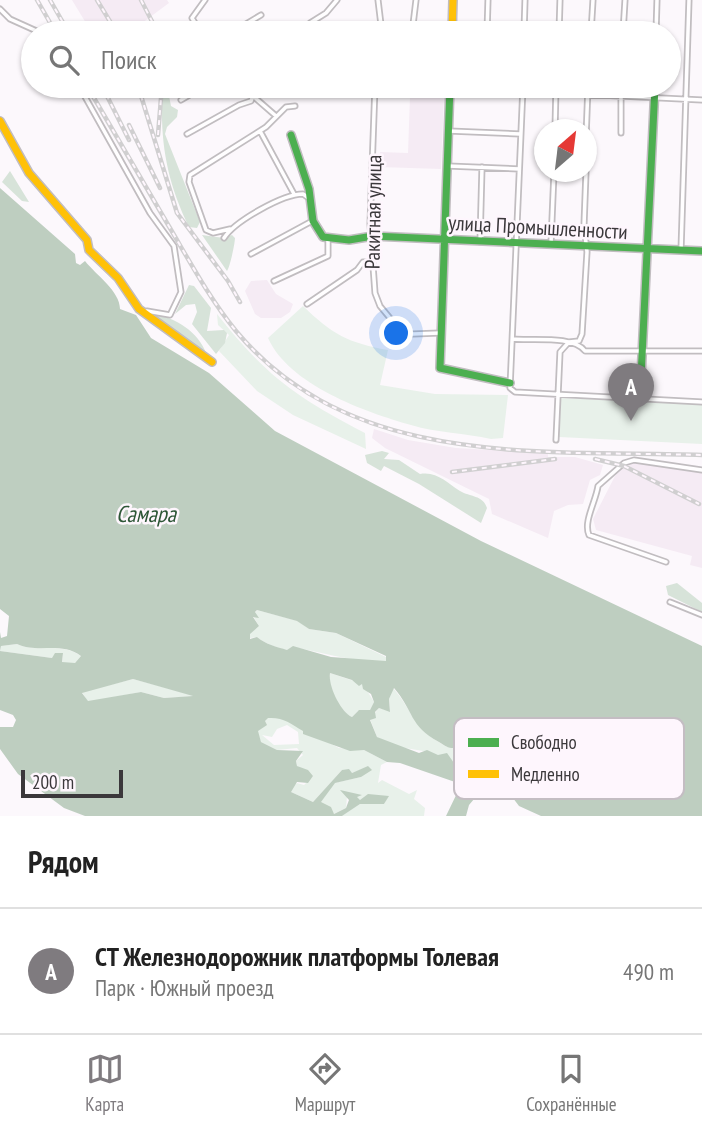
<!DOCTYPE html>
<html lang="ru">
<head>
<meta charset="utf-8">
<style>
  body { margin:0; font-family:"PT Sans Narrow",sans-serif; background:#f6f6f6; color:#222 }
  .compass { position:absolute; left:534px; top:119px; width:63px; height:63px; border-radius:50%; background:#fff; box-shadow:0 2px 5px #0004; rotate:28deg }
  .scale { position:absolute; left:21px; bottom:18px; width:102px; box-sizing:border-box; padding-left:7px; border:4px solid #3b383b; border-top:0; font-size:19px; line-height:24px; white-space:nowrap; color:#3b383b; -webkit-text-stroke:5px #fef6fd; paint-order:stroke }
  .you { position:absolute; left:397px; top:334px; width:24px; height:24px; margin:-18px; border:5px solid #fff; border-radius:50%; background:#1a73e8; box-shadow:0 0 0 10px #1a73e833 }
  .badge { display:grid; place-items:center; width:46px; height:46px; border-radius:50%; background:#7f7b7f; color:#fff; font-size:23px; font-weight:700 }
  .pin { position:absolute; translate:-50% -58px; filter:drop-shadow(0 2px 4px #0008) }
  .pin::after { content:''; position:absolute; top:37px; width:24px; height:21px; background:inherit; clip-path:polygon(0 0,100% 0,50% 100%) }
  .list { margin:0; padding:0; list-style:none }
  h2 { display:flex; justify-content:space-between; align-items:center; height:91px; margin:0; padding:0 28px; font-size:30px }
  h2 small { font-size:23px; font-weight:400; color:#767676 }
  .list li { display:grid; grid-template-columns:46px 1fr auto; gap:21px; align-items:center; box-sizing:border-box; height:126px; padding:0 28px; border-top:2px solid #e0e0e0 }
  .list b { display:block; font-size:26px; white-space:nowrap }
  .list p { margin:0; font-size:23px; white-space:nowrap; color:#767676 }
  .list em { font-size:23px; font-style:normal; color:#767676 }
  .icon { flex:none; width:38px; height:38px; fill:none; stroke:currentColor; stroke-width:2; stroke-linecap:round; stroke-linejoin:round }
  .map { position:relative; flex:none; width:702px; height:816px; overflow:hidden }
  .search { position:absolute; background:#fff; box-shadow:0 2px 5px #0004; left:21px; right:21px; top:21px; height:77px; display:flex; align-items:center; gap:18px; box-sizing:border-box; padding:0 24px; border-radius:38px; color:#767676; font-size:26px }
  .sheet { height:217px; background:#fff }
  nav { display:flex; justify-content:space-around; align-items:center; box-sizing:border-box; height:98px; border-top:2px solid #e0e0e0; background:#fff; font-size:19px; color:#767676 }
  nav a { display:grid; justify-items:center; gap:4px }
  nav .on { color:#7f7b7f }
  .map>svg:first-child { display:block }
</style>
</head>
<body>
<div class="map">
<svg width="702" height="816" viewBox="0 0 702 816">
  <rect width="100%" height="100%" fill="#fcf8fc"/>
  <!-- built -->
  <path fill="#f5ebf4" d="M72 0H167L169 3 134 29 136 33H92Z
    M410 97 444 98 441 169 379 167 380 152 408 153Z
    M267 280 276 294 293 304 290 312 281 318H261L255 314 245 291 251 281Z
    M374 429 408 440 456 448 548 453V457H575L603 465 600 475 590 480 583 504 568 505 554 511 548 538 492 514 489 499 385 448 372 438Z
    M635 462 670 465 702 472V568L690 565 692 556 596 530 593 519 615 476 627 463Z"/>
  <!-- green -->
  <path fill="#e8f1ea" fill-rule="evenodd" d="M303 306C332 334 348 343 388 350L380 385 435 394 508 395 503 438 491 439C465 433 437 433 411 425 365 412 289 385 268 338Z
    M217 314C266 376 296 397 365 433L366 449 293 415 257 391 219 351 229 335 218 325Z
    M560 398 702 403V444L559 437Z
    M257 610 298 621 309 629 336 633 386 657V662C357 662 331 655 303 649 297 647 292 650 287 650 279 649 262 642 257 637L250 638 249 634 259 626 253 616Z
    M17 644C39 654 58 641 81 656L75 663H62L63 654 52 658 0 651 1 646Z
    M330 673 363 684 374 702 370 710 358 711 352 717C338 711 328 688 330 673Z
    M133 679 196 696 164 698 141 692 88 702 82 692Z
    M393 688C412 709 412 727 439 742 445 746 447 748 454 747L461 756 460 764 429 752 393 746 377 737 370 719 379 708 390 711 389 699Z
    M268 717 283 718 339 748 364 750 387 762 381 765 378 783 382 780 409 794 417 790 414 799 425 808 424 816H342L360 804H384L388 796 360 800 347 796 346 808 334 814 320 803 334 783 361 777 368 767 352 773 342 770 313 802 291 792 290 789 297 783 304 785 313 776 297 766 296 761 303 755 297 748 277 750 261 742 257 731ZM287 725 298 732 299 744 274 745 262 735 272 737 277 729Z"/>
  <!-- forest -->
  <path fill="#d7e3d9" d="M163 86H167L171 106 178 110 177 117 167 127 165 134 200 222 197 228 189 227C166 180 159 138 163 86Z
    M10 171 29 202 22 201 2 182Z
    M202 235 224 238 232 235 235 238C235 243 230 267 227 271Z
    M189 285 194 286 211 308 207 331 224 330 227 333 225 343 216 354 192 324 197 312 195 304 186 305 175 314Z
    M153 315C175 316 199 333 206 353Z
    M382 451 389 453 384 459 399 460 420 474C437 471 447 483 460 491 470 497 483 495 487 508L481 523 419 484 384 466 381 471 367 463 365 455Z
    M677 583 702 603V612L668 595 666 586Z"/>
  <!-- water -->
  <path fill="#becec0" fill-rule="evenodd" d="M0 188 75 254 76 263 80 265 85 261C96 275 120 291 120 309L136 315 151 338 209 373 275 431 481 541 702 646V816H541L519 806 503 785 486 793 480 792 469 805 466 816H446L460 787 455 782 400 763 387 762 364 750 350 751 303 734V731C290 723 283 717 268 718L265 721 267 725 258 731 261 742 277 750 303 751 296 761 297 766 308 770 313 776 308 783 297 782 291 792 313 802 342 770 349 769 352 773 368 766 372 770 361 777 335 783 321 802 331 807 334 814 346 808 349 800 340 790 362 795 357 797 360 800 368 794 389 796 384 804H360L342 816H85L64 808 18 774 0 749V727H13L16 720 13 715 0 710V632L1 638 7 636 9 616 0 609ZM257 610 297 621 309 629 336 633 386 656V661L331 657 293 646 287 650C277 647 265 644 257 637L250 639V634L259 626 253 617 259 618 255 612ZM17 644C39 654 60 641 81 656L75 663 62 662 63 653H55L52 658 0 651 1 646ZM330 673 352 680 359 686 362 684 363 689 371 694 374 702 370 710H359L352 717C341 712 328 686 330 673ZM133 679 193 696 164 698 141 692 88 701 82 693ZM394 688C414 711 409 726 439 742 446 746 447 748 454 748L461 756 460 763H454L447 753 438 755 427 750 419 753 377 737 370 720 376 718 375 712 379 708 390 712 389 699Z"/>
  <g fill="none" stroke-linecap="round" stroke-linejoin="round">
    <!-- street casing -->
    <g stroke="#c1bdc0" stroke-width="7">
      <path id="street" d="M378 0 382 33
        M0 9 10 19 41 33
        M310 23 326 13 337 0
        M201 33 192 18 205 0
        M231 33 261 15
        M412 33 416 0
        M487 33 488 0
        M524 33 525 0
        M559 33 560 0
        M591 33 593 0
        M623 33 625 0
        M656 33 657 0
        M79 86 150 213 174 246 181 292 170 315 147 311
        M249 86 253 96 276 116
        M375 86 370 224 375 293 380 306 399 329 413 334 440 333
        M418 86 702 100
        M523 86 510 388 515 392 702 402
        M181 100 205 86
        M555 130 556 86
        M260 131 294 194
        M449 131 520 134
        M621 133V86
        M187 134 239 105 251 101 253 96 272 86
        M586 138 588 86
        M448 166 519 169
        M230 229 213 233 206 230 189 182 190 175 266 127 286 107 295 106
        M224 238C235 221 283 194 303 194L310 199
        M480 242 482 167
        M551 243 554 172
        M681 250 689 0
        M251 254 314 220
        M274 281 328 256V239
        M307 304 357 270 363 262H372
        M513 339C532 341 573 335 585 351H702
        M556 440 560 352 569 342 579 341 582 334 587 252 584 225 586 172
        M666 562 589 535C583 522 596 501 598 486L624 463 634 460 702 470
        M670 602 702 615"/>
    </g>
    <!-- fast casing -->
    <g stroke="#c1bdc0" stroke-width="10">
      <path id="fast" d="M450 86 440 368 510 383
        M291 135 309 189 313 221 323 237 349 240 373 236 702 251
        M640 398 655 86"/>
    </g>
    <!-- slow casing -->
    <g stroke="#c1bdc0" stroke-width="10">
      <path id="slow" d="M452 33 453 0
        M0 121 29 173 87 240 89 250 118 278 139 309 212 362"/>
    </g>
    <!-- street -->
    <use href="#street" stroke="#fffeff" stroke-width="3.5"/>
    <!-- fast -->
    <use href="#fast" stroke="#4caf50" stroke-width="7"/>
    <!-- slow -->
    <use href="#slow" stroke="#ffc107" stroke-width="7"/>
    <!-- rail casing -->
    <g stroke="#d0cfd0" stroke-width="4.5">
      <path id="rail" d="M37 0 56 33
        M50 0 69 33
        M97 0 117 33
        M141 0 158 33
        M87 86C114 132 141 178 167 223 189 260 209 298 236 331 351 469 541 450 702 455
        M102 86 129 140
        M138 86 177 213 228 281 240 302
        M129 125 160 188
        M158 135 162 86
        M595 459 624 466 699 504
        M452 472 555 459"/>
    </g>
    <!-- rail -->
    <use href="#rail" stroke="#fef6fd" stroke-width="2" stroke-dasharray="5" stroke-linecap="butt"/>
  </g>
  <g text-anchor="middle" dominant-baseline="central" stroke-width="5" stroke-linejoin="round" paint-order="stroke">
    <!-- street labels -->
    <g font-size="21" fill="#3b383b" stroke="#fef6fd">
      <text transform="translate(373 212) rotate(-89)">Ракитная улица</text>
      <text transform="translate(538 227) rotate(3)">улица Промышленности</text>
    </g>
    <!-- water labels -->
    <g font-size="23" font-style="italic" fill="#2d5636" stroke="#fef6fd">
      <text x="146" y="513">Самара</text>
    </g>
  </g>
  <!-- legend -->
  <rect x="454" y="718" width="230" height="81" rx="10" fill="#fef6fd" stroke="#c4bdc3" stroke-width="2"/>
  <rect x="468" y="738" width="31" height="9" fill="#4caf50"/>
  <rect x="468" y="770" width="31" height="8" fill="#ffc107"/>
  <g font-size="19" fill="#3b383b">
    <text x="511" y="749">Свободно</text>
    <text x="511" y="781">Медленно</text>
  </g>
</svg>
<svg class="compass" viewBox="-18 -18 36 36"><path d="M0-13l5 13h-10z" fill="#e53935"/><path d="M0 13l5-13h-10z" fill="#767676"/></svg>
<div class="scale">200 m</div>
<div class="you"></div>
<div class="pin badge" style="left:631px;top:421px">A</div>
<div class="search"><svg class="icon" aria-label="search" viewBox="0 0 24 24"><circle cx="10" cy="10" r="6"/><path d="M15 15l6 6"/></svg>Поиск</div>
</div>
<section class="sheet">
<h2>Рядом<small></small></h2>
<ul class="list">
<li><span class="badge">A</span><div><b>СТ Железнодорожник платформы Толевая</b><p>Парк · Южный проезд</p></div><em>490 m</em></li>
</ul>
</section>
<nav>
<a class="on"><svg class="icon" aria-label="map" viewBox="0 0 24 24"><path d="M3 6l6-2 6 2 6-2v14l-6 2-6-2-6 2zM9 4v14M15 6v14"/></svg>Карта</a>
<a><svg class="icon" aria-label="directions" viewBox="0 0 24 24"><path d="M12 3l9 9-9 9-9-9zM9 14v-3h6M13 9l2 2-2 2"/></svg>Маршрут</a>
<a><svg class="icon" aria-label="saved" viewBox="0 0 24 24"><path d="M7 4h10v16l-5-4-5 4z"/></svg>Сохранённые</a>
</nav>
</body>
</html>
